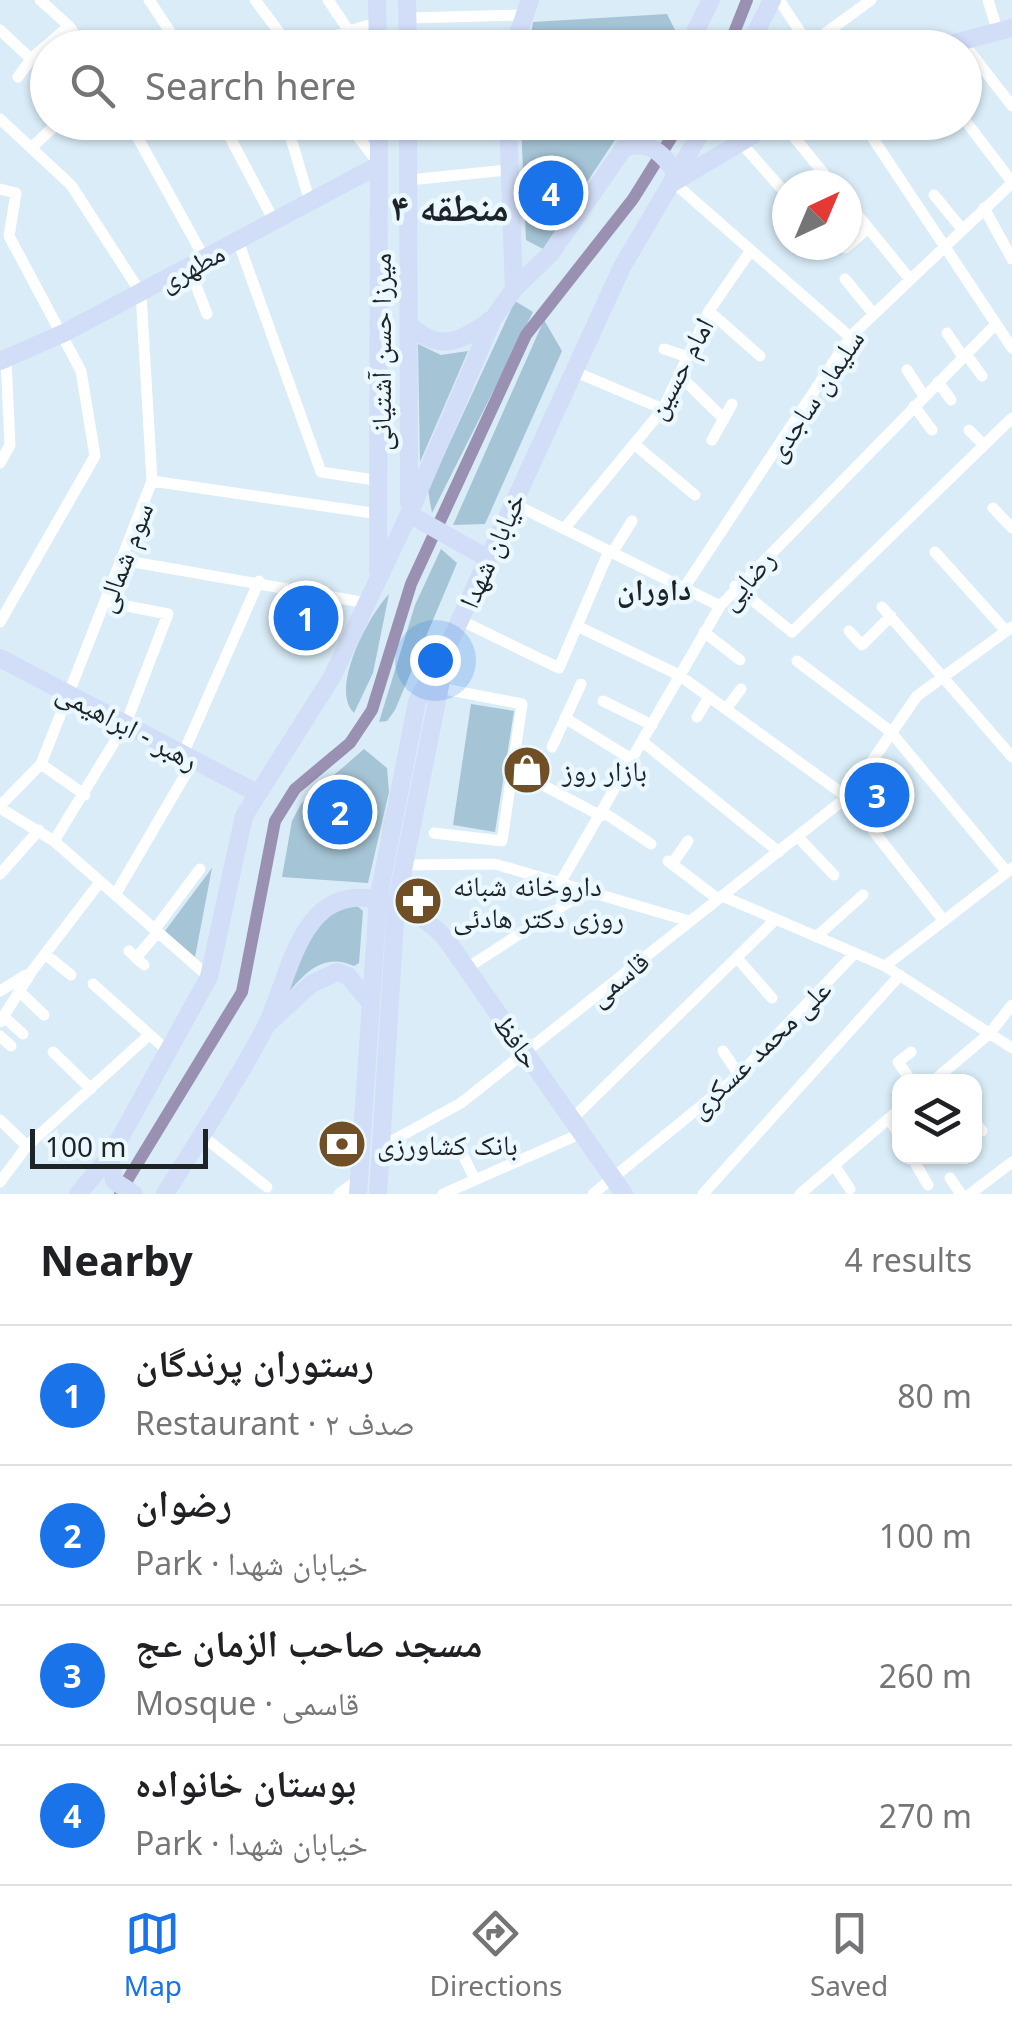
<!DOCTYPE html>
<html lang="en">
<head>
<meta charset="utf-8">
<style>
  body { margin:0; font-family:"Noto Sans","Noto Naskh Arabic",sans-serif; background:#f2f2f2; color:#202124 }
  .controls { position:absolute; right:30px; bottom:30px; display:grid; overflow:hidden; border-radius:20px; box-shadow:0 2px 8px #0004 }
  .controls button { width:90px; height:90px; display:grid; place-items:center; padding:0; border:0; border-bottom:2px solid #e0e0e0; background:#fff; color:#202124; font:50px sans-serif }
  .compass { position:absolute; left:772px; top:170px; width:90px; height:90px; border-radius:50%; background:#fff; box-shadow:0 2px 8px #0004; rotate:44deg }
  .scale { position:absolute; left:30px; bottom:25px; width:178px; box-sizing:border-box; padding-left:10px; border:5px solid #1d2428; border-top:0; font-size:28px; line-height:35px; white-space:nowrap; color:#1d2428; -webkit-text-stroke:8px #ecf8ff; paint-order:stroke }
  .you { position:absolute; left:435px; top:660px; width:35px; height:35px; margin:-25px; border:8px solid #fff; border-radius:50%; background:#1a73e8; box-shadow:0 0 0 15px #1a73e833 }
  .badge { display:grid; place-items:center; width:65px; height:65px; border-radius:50%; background:#1a73e8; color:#fff; font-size:32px; font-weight:700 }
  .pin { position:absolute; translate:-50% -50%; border:5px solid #fff; box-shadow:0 2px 10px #0006 }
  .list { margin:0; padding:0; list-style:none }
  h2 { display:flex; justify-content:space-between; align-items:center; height:130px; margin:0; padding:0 40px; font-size:42px }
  h2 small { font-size:32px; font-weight:400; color:#757577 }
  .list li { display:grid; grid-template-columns:65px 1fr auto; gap:30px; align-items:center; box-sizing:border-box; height:140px; padding:0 40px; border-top:2px solid #e0e0e0 }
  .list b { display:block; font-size:38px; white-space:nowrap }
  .list p { margin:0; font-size:32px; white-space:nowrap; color:#757577 }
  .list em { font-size:32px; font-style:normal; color:#757577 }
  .icon { flex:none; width:55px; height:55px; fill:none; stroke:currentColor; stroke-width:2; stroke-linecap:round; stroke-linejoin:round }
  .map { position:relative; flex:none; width:1012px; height:1194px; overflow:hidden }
  .search { position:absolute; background:#fff; box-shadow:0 2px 8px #0004; left:30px; right:30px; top:30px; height:110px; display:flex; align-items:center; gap:25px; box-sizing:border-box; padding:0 35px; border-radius:55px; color:#757577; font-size:38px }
  .sheet { height:690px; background:#fff }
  nav { display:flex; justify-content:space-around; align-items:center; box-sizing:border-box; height:140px; border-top:2px solid #e0e0e0; background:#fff; font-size:28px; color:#757577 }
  nav a { display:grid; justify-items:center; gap:5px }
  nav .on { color:#1a73e8 }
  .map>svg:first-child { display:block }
</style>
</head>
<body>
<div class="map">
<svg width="1012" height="1194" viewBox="0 0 1012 1194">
  <rect width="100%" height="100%" fill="#d9ecf7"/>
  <!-- green -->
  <path fill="#a5c4d5" d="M667 14 680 40 675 47H529L533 22Z
    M521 123H626L543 249 526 240Z
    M515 301 533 312 432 513 428 490Z
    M544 320 562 351 485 524 453 525Z
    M418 344 441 355 468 351 420 462Z
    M441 549 457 563 395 710 387 721 379 722 415 605Z
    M389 594 373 673 354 713C329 689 369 615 389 594Z
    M471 704 514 711 495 832 453 825Z
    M364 749 387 768 389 792 368 883 282 877 292 821 301 804Z
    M212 868 195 957 165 931Z
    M357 906 363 911 359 963 354 966C324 953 307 971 288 993L300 943 320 913Z"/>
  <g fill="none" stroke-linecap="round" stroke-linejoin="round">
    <!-- canal -->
    <path stroke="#9a91b2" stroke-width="12" d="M728 48 747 0
      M120 1192 242 992 275 821 295 789 350 743 372 710 411 584 526 335 633 199 681 122"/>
    <!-- street -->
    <path stroke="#fff" stroke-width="11" d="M40 0 69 26 83 48
      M149 0 181 48
      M255 0 291 48
      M328 0 349 31
      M779 0 811 48
      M988 0 998 32
      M407 18 522 15
      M0 30 31 59 69 26
      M961 40 1012 106
      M809 45 871 0
      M297 48 378 22
      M18 77 31 59
      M0 119 71 185 141 293 152 481 41 764 0 806
      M964 119 1012 182
      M129 122 205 259
      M222 122 274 221
      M286 122 310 202
      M347 122 378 163
      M782 122 833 185
      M862 122 1012 348
      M742 144 787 195
      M32 147 59 122
      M409 180 507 170
      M673 182 850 337
      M0 189 16 193 9 236 81 371 95 456 0 622
      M934 195 962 229
      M847 202 909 278
      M984 208 1012 259
      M238 241 321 472 381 481
      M845 248 868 228
      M189 267 207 314
      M845 279 872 312
      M709 311 760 356
      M947 333 963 357
      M664 349 688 357
      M966 354 982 376
      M571 370 663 409
      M907 370 924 396
      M679 375 724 419
      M938 382 951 400
      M914 406 932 430
      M969 430 984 445
      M712 440 732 404
      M634 444 695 495
      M0 463 10 445 6 359
      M152 481 379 514
      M512 503 720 606
      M993 508 1012 528
      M564 529 663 409 709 311 751 250
      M935 552 1006 631
      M612 553 632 521
      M122 560 367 603
      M735 586 792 632 1012 418
      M684 588 850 337 1012 183
      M882 607 1012 757
      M460 620 559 668 609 551
      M577 626 679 675 847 797 944 921
      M849 631 862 645 891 616
      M704 632 740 660
      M797 661 890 731 1007 872
      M603 701 652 725
      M726 709 741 689
      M697 717 709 697
      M565 718 633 760
      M643 742 779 852
      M552 747 581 684
      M183 754 259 581
      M41 764 85 795
      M539 783 601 816
      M0 808 54 841 209 977
      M603 812 651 844
      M434 833 502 841 522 704 439 688
      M798 837 834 875
      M54 841 126 723 168 614 106 602
      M668 861 718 899
      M672 864 688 841
      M405 865 495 864 689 921
      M0 874 39 830
      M560 883 720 606 996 324
      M115 895 194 760
      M722 896 885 966 1012 1048
      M155 929 200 869
      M816 937 863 895
      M129 951 144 965
      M45 954 71 975
      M136 958 158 932
      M737 958 772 998
      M885 966 1012 868
      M467 968 586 891
      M93 984 169 1052
      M0 991 26 975
      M19 991 44 1015
      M3 1016 23 1034
      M0 1022 32 971 100 882
      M0 1036 11 1046
      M723 1051 739 1075
      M53 1052 91 1089
      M911 1052 898 1062 912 1082
      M932 1082 990 1033 1012 1005
      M889 1118 900 1137
      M572 1119 775 920
      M0 1120 27 1146
      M974 1121 982 1131
      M201 1135 267 1187
      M381 1147 461 1103 847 797 917 696 1012 627
      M911 1156 928 1185
      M465 1159 475 1180
      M834 1165 850 1189
      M950 1178 961 1194
      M0 1182 27 1146 149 1035
      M339 1194 358 1180
      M443 1194 582 1133
      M593 1194 739 1075 855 953
      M703 1194 900 975
      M800 1194 900 1109
      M970 1194 1012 1162"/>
    <!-- secondary -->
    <path stroke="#d2ddf7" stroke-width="18" d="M377 0 378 48
      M407 0 408 48
      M513 48 530 0
      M687 48 711 0
      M748 48 772 0
      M935 48 1012 28
      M408 122 409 504
      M508 122 514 289
      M627 147C651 140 666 156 677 176
      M674 182 775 122
      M409 324C439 354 463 341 492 319
      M0 361 64 333 379 165
      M409 514 487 558
      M378 572 379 122
      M0 658 255 792
      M271 1021 311 984 337 972 348 976 369 1001
      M110 1156 114 1181 134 1194
      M78 1194 110 1156 209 977 244 816 332 677 409 514 493 319 514 289 551 253 642 122
      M165 1194C199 1139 235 1085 265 1028 290 980 298 886 373 899 402 904 426 917 446 939L624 1194
      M358 1194 378 900 417 702 438 663
      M378 1194 396 905 448 646 622 267 707 122"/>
  </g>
  <!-- icons -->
  <defs>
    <g id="shop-disc" transform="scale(2.5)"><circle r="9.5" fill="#704f26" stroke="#ecf8ff"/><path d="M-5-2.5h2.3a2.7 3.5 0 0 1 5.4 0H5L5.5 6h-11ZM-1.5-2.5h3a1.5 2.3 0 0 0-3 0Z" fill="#fff"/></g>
    <g id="pharmacy-disc" transform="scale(2.5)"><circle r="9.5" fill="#704f26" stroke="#ecf8ff"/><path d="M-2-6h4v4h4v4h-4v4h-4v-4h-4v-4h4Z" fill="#fff"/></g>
    <g id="bank-disc" transform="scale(2.5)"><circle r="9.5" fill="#704f26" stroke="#ecf8ff"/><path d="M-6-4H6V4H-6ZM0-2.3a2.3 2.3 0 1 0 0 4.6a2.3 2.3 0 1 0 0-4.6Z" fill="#fff"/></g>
  </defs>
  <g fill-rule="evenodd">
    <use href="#shop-disc" x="527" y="770"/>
    <use href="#pharmacy-disc" x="418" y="901"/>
    <use href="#bank-disc" x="342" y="1144"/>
  </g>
  <g text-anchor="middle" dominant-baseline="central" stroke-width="9" stroke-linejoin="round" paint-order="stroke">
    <!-- street labels -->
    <g font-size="28" fill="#1d2428" stroke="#ecf8ff">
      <text transform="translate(191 266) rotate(-28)">مطهری</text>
      <text transform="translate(380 352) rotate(-90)">میرزا حسن آشتیانی</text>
      <text transform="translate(679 368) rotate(-62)">امام حسین</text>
      <text transform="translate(814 395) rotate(-56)">سلیمان ساجدی</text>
      <text transform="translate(491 550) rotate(-66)">خیابان شهدا</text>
      <text transform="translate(123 557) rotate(-69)">سوم شمالی</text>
      <text transform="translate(746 579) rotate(-49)">رضایی</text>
      <text transform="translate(128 725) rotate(28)">رهبر - ابراهیمی</text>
      <text transform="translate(618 978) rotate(-39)">قاسمی</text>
      <text transform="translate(518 1041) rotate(55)">حافظ</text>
      <text transform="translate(759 1048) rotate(-44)">علی محمد عسکری</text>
    </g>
    <!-- poi labels -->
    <g font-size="28" fill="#1d2428" stroke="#ecf8ff" text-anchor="start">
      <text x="562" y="770">بازار روز</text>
      <text x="453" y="885">داروخانه شبانه<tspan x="453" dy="32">روزی دکتر هادئی</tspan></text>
      <text x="377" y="1144">بانک کشاورزی</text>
    </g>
    <!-- neighbourhood labels -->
    <g font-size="30" font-weight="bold" fill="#1d2428" stroke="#ecf8ff">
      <text x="654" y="588">داوران</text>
    </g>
    <!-- district labels -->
    <g font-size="38" font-weight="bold" fill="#1d2428" stroke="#ecf8ff">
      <text x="450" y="206">منطقه ۴</text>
    </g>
  </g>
</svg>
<div class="controls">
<button><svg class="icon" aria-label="layers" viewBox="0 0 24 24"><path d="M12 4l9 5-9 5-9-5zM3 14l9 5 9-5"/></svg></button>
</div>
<svg class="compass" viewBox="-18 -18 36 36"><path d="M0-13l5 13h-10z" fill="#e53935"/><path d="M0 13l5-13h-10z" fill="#757577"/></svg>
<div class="scale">100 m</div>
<div class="you"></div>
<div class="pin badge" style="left:306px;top:618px">1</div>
<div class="pin badge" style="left:340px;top:812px">2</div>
<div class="pin badge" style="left:877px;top:795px">3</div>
<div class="pin badge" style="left:551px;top:193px">4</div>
<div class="search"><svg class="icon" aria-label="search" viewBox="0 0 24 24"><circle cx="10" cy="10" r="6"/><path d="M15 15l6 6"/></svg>Search here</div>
</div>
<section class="sheet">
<h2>Nearby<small>4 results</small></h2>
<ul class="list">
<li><span class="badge">1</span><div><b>رستوران پرندگان</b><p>Restaurant · صدف ۲</p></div><em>80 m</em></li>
<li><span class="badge">2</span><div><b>رضوان</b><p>Park · خیابان شهدا</p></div><em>100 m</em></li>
<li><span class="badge">3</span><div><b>مسجد صاحب الزمان عج</b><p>Mosque · قاسمی</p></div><em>260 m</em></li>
<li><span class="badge">4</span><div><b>بوستان خانواده</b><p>Park · خیابان شهدا</p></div><em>270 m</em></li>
</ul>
</section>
<nav>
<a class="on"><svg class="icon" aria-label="map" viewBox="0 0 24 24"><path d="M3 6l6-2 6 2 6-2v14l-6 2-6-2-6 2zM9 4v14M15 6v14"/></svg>Map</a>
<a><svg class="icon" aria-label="directions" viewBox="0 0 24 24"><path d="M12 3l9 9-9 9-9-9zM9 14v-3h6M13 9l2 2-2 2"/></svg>Directions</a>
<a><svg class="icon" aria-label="saved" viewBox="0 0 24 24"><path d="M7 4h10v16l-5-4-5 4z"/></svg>Saved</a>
</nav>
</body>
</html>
